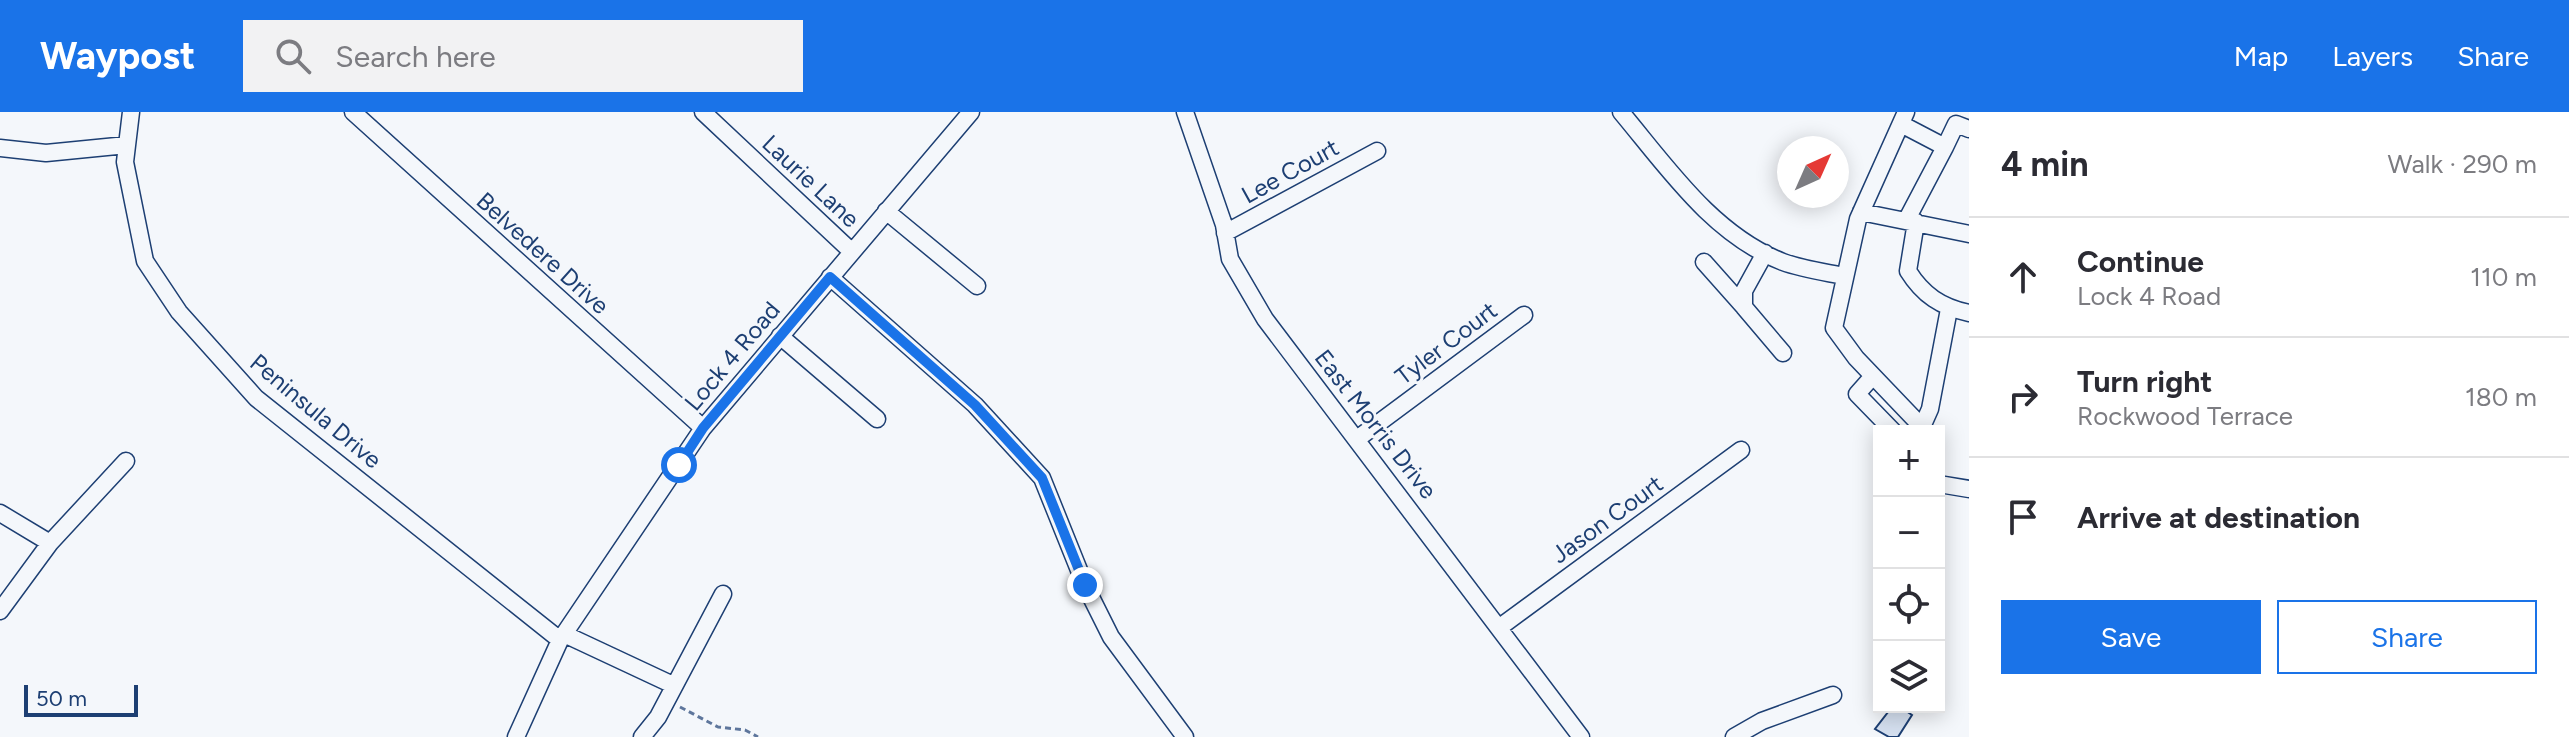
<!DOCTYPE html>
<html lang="en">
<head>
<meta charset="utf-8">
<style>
  body { margin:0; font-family:Figtree,sans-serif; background:#f2f2f3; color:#2b2b33 }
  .controls { position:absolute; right:24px; bottom:24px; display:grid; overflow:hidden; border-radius:0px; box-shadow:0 4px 20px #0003 }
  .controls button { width:72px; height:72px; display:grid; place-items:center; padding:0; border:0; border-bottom:2px solid #e1e1e2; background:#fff; color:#2b2b33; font:40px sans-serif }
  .compass { position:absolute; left:1777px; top:24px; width:72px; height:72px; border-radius:50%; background:#fff; box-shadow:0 4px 20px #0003; rotate:45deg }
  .scale { position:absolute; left:24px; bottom:20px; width:114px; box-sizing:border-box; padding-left:8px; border:4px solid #1d3f73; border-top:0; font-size:22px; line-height:28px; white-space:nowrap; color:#1d3f73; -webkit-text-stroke:6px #f4f7fb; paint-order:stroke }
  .stop { position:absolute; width:24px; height:24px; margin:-18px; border:6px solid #1a73e8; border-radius:50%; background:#fff }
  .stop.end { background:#1a73e8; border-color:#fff; box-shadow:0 2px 8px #0008 }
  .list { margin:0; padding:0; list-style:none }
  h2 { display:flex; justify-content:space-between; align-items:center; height:104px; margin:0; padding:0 32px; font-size:34px }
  h2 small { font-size:26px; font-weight:400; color:#7c7c81 }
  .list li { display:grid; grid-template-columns:52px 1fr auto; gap:24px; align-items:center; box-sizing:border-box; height:120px; padding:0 32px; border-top:2px solid #e1e1e2 }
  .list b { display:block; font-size:30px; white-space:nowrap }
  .list p { margin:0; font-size:26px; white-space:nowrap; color:#7c7c81 }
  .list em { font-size:26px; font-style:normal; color:#7c7c81 }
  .actions { display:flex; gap:16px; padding:24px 32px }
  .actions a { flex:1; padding:18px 0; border:2px solid #1a73e8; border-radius:0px; text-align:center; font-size:28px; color:#1a73e8 }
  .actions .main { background:#1a73e8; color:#fff }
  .icon { flex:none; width:44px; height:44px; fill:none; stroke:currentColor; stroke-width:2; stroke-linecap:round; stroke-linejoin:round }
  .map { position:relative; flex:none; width:1969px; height:625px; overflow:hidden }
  header { display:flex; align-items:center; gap:48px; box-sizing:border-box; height:112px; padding:0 40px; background:#1a73e8; color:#fff }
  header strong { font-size:38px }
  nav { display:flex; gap:44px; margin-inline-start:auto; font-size:28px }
  .search { width:560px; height:72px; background:#f2f2f3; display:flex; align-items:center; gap:20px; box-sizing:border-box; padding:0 28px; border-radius:0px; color:#7c7c81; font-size:30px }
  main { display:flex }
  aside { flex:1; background:#fff }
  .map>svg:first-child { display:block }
</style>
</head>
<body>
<header>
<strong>Waypost</strong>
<div class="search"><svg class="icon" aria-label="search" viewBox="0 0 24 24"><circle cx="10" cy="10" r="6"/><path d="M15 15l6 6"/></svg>Search here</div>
<nav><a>Map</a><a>Layers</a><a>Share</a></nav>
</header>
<main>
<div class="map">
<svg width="1969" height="625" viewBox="0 0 1969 625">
  <rect width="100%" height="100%" fill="#f4f7fb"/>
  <!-- building -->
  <path fill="#d5e0f0" stroke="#1d3f73" stroke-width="2" d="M1892 595H1900L1912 603 1898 625H1889L1875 617Z"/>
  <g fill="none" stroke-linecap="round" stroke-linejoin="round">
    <!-- minor casing -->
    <g stroke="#1d3f73" stroke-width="19">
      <path id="minor" d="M131 0 125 50 145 149 179 200 256 286 560 528
        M353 0 703 316
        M703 0 851 139
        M1185 0 1224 113 1230 147 1265 207 1581 625
        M1621 0C1667 55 1713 123 1783 150 1802 157 1824 160 1844 164
        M1906 0 1858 107 1834 216 1856 246 1922 315 1920 319
        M1901 12 1945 35 1956 12 1969 17
        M0 36 46 41 127 33
        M886 99 977 174
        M1861 100 1969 122
        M1906 109 1945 35
        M1916 110 1908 159C1923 183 1941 195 1969 201
        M1225 121 1377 39
        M1765 141 1744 179V195L1783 241
        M1704 150 1744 195
        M830 165 975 293 1042 366 1085 473 1111 525 1185 625
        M780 224 877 307
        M1873 264 1857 282 1893 319
        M1922 315 1930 297 1949 197
        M1357 327 1524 203
        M1939 372 1969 377
        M0 401 50 431
        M0 499 50 431 126 349
        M1500 515 1741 338
        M564 522 673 573
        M516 625 560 528 703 316 971 0
        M642 625 658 605 723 482
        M1734 625 1762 609 1833 583"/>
    </g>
    <!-- path -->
    <path stroke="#5e769c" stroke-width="3" stroke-dasharray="6 4" stroke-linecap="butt" d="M680 595 718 615 745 618 758 625"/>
    <!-- minor -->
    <use href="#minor" stroke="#f4f7fb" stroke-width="16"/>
  </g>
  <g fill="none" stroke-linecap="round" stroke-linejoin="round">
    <!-- route -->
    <path stroke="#1a73e8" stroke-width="10" d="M679 353 703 316 830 165 975 293 1042 366 1085 473"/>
  </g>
  <g text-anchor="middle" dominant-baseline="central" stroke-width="6" stroke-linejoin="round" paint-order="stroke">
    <!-- street labels -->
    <g font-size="24" fill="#1d3f73" stroke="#f4f7fb">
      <text transform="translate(1290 59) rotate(-29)">Lee Court</text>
      <text transform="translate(811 69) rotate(43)">Laurie Lane</text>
      <text transform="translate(543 141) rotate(42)">Belvedere Drive</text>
      <text transform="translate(1446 231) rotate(-37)">Tyler Court</text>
      <text transform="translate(732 244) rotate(-50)">Lock 4 Road</text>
      <text transform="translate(316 299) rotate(40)">Peninsula Drive</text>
      <text transform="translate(1376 312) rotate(52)">East Morris Drive</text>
      <text transform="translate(1607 407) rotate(-36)">Jason Court</text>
    </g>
  </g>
</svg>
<div class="controls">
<button>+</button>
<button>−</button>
<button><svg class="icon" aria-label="locate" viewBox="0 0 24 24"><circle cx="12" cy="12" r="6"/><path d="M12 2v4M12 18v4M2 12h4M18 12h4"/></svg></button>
<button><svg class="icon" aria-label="layers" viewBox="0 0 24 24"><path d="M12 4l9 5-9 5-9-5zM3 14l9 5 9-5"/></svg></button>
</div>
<svg class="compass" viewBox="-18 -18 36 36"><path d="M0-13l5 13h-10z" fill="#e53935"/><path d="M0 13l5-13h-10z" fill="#7c7c81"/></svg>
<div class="scale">50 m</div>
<div class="stop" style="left:679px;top:353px"></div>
<div class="stop end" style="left:1085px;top:473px"></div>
</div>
<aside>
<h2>4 min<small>Walk · 290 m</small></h2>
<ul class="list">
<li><svg class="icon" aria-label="ahead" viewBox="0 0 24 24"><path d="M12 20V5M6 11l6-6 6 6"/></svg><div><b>Continue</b><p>Lock 4 Road</p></div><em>110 m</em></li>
<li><svg class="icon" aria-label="right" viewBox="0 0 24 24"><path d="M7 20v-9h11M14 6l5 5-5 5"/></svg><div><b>Turn right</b><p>Rockwood Terrace</p></div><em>180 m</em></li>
<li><svg class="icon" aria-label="arrive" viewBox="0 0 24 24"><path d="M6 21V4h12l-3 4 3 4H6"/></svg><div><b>Arrive at destination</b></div></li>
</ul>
<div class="actions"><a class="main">Save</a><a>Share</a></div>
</aside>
</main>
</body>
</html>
